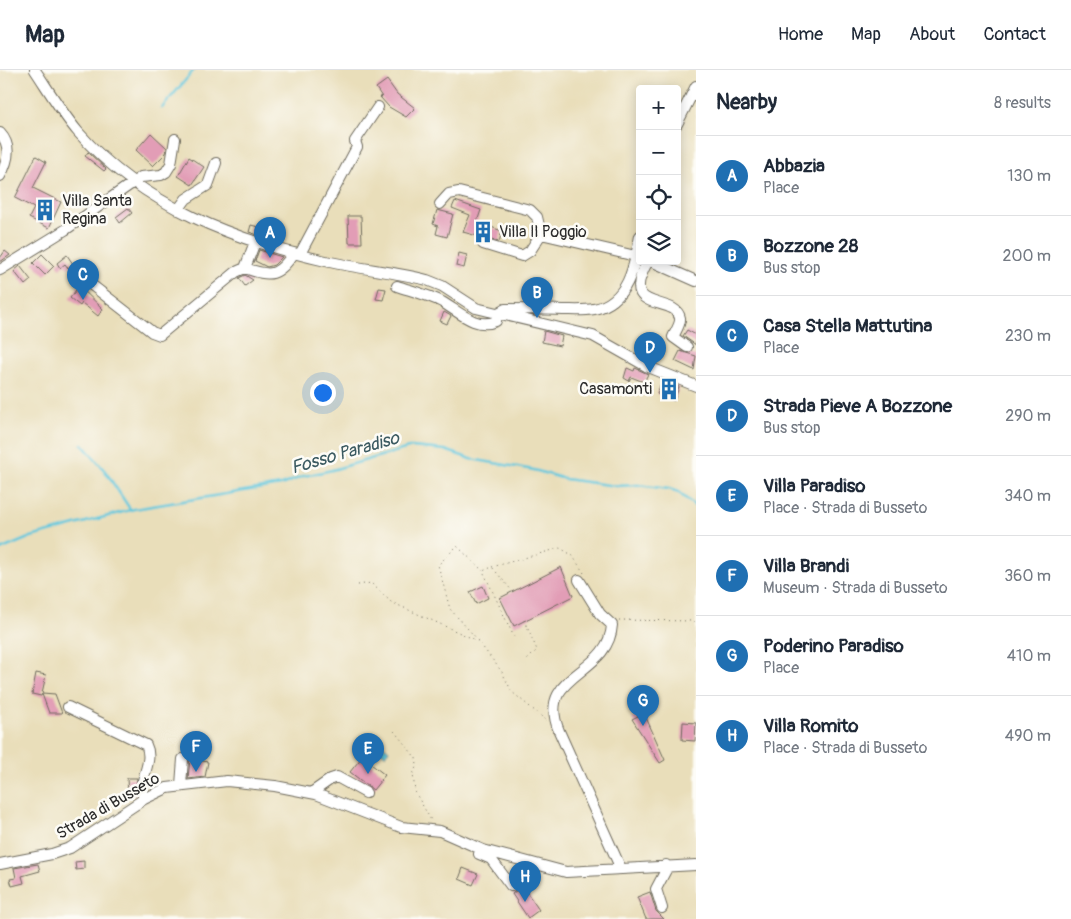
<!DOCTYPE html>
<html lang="en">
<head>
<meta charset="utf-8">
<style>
  body { margin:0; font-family:Pangolin,sans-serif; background:#f6f6f7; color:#1f2937 }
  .controls { position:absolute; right:15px; top:15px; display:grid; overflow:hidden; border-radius:5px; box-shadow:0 2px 12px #0003 }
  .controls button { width:45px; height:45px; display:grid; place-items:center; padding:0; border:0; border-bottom:1px solid #e0e1e3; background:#fff; color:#1f2937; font:25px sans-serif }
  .you { position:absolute; left:322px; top:322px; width:18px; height:18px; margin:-12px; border:4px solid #fff; border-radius:50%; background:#1a73e8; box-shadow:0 0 0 8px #1a73e833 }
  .badge { display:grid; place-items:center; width:32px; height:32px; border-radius:50%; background:#1f6fb2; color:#fff; font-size:16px; font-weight:700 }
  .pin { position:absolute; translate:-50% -41px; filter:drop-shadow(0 1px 2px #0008) }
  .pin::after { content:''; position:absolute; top:26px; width:18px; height:15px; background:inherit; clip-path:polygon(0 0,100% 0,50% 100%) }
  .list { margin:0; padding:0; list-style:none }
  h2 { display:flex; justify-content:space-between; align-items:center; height:65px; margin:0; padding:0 20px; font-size:21px }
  h2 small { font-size:16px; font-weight:400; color:#747a83 }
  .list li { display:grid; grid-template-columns:32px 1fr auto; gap:15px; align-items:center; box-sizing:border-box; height:80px; padding:0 20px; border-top:1px solid #e0e1e3 }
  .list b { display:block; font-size:19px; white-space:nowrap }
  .list p { margin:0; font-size:16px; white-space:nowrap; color:#747a83 }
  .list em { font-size:16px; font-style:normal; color:#747a83 }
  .icon { flex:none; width:28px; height:28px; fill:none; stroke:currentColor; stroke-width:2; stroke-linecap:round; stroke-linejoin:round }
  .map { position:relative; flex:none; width:696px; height:849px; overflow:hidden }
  header { display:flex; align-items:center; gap:30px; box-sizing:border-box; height:70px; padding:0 25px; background:#fff; border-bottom:1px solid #e0e1e3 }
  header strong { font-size:24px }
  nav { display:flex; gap:28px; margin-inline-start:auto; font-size:18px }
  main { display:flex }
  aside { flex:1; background:#fff }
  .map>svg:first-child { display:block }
</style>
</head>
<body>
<header>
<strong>Map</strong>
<nav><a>Home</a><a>Map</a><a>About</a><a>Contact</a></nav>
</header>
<main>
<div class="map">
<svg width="696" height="849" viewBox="0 0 696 849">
  <rect width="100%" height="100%" fill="#fdfcf7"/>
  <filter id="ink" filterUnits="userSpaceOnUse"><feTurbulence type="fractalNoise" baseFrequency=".02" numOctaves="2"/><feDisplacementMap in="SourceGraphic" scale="10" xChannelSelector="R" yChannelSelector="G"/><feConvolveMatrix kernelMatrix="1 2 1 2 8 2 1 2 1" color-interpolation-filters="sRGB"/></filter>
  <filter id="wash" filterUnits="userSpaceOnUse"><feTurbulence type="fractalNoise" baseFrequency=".0096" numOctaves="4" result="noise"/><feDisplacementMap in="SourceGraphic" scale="20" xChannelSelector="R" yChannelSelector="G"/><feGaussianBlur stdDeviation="1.12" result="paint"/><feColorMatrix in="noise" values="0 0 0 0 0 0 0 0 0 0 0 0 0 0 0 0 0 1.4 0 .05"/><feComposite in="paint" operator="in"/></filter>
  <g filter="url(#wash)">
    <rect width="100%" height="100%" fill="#e9deba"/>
    <!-- water -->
    <path fill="#61c8de" stroke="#467a84" d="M376 670 389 680 385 685 373 675Z"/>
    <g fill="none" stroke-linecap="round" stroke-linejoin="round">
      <!-- stream -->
      <path stroke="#61c8de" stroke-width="2.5" d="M162 38 194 0
        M82 374 105 401 130 439
        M0 480 31 467 134 439 281 415 304 406 332 400 412 377 445 380 471 389 534 400 565 409 616 416 638 415 669 419 678 422 696 437"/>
    </g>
    <g id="blocks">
      <!-- building -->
      <path fill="#e29db6" d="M387 10 397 24 415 38 406 47 389 37 380 27H382L376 18Z
        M151 63 167 78 166 83 153 96 136 80Z
        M88 82 106 99 104 101 85 86Z
        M36 86 46 92 33 118 61 132 49 158 29 148 34 138 15 128Z
        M189 87 204 97 192 115 178 106Z
        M455 131 481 140 477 152 502 161 499 172 463 162 470 145 452 138Z
        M128 138 132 143 120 153 116 147Z
        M437 140 453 144 447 167 436 164 438 156 433 154Z
        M348 146H361L362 173H349Z
        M251 155 266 159 264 164 282 170V173L249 162Z
        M259 180 282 187 274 195 267 197 255 191Z
        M5 181 10 185 0 192V188Z
        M459 183 467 185 464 198 456 196Z
        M42 184 54 196 45 205 33 193Z
        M67 185 73 194 68 198 65 194 60 198 57 193Z
        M20 196 31 210 25 215 14 201Z
        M245 205 253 210 245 216 239 208Z
        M79 216 103 239 98 246 82 233 80 236 70 228Z
        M379 218 386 219 383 230 376 229Z
        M444 242 451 246 447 254 440 251Z
        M687 260 696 265V275L683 266Z
        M544 261 562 266 560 276 542 272Z
        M680 281 696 286 694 300 675 291Z
        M627 298 634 301 635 298 648 304 644 312 631 307 629 311 624 308Z
        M662 310 679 317 674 331 657 324Z
        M561 497 573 526 514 556 500 528Z
        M483 516 488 528 476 534 470 522Z
        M36 603 46 605 42 623 55 624 62 643H49L42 624 41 626 32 624Z
        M644 643 665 690 660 693 632 649Z
        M683 652 696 653 695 671 682 670Z
        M362 687 385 705 373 720 350 702Z
        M190 689 208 692 205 707 188 709Z
        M127 708H137L136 725H128Z
        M84 791V799L76 800 75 792Z
        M38 794 40 801 22 806 24 813 12 816 10 809 16 808 14 798Z
        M463 798 478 804 473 815 459 809Z
        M517 808 539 840 528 848 512 824 517 820 515 810Z
        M650 822 656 841 664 849H646L637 827Z"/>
    </g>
  </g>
  <g filter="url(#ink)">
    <use href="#blocks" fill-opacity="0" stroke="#6e6a5d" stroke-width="1"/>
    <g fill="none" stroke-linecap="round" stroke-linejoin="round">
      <!-- minor casing -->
      <g stroke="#6e6a5d" stroke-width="12">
        <path id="minor" d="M35 0C49 21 62 43 78 62 144 137 236 171 330 192 362 199 396 202 427 210L442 216 476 238 593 266 646 296 696 316
          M677 54 696 16
          M0 63C12 76 8 92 0 106
          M440 134 449 124 459 122 530 140 537 147 541 164 640 187
          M178 140 186 129 208 115 216 93
          M483 174 522 186 530 181 541 164
          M300 184 357 77 355 71 378 37
          M648 191C617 245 675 224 680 248 681 254 675 262 673 267L687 277
          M651 191 696 211
          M245 198 255 172
          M0 200 65 160 141 107 161 105 166 102 171 94 175 69
          M75 202 152 262 160 265 236 202 245 198C271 207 277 207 294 183
          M397 216C412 221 428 225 442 232 458 241 476 260 496 251L497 244
          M498 243 505 239C524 239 544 239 563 240 573 240 584 241 594 239 629 232 635 194 640 166
          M579 510 600 544 612 555C609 606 535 603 559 661L621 799
          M68 637 146 675C155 693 136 711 144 729
          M181 715 183 689
          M311 723 331 709 337 707 366 723
          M479 784 491 789 511 816
          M0 794 52 784 70 778 144 729 167 718 227 711 275 716 316 724 401 757 440 761 483 780 566 802 696 795
          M662 838 656 819 666 800V795"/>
      </g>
      <!-- path -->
      <path stroke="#6e6a5d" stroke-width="1" stroke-dasharray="1 4" stroke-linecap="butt" d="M492 497 560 478 572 485 584 503
        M358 515 371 513 391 532 478 571 502 602 512 622 547 651
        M513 522 492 497 483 501 514 567
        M524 550 537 580 526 591
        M619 550 696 551
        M478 570 450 539 438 495 457 476 483 501
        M394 661 416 688 417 695 413 704 415 722 432 752"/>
      <!-- minor -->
      <use href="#minor" stroke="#fff" stroke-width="10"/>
    </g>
  </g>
  <!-- icons -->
  <defs>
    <g id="building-bare" transform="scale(1.725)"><path d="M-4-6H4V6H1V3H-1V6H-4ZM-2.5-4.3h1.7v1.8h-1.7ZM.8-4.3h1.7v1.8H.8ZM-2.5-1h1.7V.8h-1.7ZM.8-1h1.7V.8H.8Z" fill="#1f6fb2" stroke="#fdfcf7" stroke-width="2.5" paint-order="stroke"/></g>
  </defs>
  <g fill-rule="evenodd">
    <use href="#building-bare" x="45" y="140"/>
    <use href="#building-bare" x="483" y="162"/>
    <use href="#building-bare" x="669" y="319"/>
  </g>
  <g text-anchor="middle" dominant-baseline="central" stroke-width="5" stroke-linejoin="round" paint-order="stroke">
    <!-- poi labels -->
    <g font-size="16" fill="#2b2b2b" stroke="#fdfcf7" text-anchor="start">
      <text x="62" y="131">Villa Santa<tspan x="62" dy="18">Regina</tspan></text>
      <text x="499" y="162">Villa Il Poggio</text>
      <text x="652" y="319" text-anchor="end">Casamonti</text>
    </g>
    <!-- street labels -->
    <g font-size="16" fill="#2b2b2b" stroke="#fdfcf7">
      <text transform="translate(108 736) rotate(-30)">Strada di Busseto</text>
    </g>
    <!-- water labels -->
    <g font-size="18" font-style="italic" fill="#3b5a61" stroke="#fdfcf7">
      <text transform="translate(345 383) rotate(-16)">Fosso Paradiso</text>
    </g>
  </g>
</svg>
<div class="controls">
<button>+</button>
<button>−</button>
<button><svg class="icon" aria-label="locate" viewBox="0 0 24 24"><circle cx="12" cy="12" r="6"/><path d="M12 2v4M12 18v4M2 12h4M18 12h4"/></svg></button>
<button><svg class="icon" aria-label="layers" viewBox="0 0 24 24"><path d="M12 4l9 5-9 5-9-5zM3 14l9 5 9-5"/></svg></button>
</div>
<div class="you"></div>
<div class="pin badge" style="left:270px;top:188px">A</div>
<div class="pin badge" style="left:537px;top:248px">B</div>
<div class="pin badge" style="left:83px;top:230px">C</div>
<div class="pin badge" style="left:650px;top:303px">D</div>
<div class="pin badge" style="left:368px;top:704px">E</div>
<div class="pin badge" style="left:196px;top:702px">F</div>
<div class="pin badge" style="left:643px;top:656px">G</div>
<div class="pin badge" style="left:525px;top:832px">H</div>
</div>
<aside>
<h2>Nearby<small>8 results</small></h2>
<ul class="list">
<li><span class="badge">A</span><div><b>Abbazia</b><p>Place</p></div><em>130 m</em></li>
<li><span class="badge">B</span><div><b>Bozzone 28</b><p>Bus stop</p></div><em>200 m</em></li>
<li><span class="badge">C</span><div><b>Casa Stella Mattutina</b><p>Place</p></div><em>230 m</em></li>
<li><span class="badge">D</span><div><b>Strada Pieve A Bozzone</b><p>Bus stop</p></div><em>290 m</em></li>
<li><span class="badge">E</span><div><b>Villa Paradiso</b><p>Place · Strada di Busseto</p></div><em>340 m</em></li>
<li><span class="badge">F</span><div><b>Villa Brandi</b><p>Museum · Strada di Busseto</p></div><em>360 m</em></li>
<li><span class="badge">G</span><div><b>Poderino Paradiso</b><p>Place</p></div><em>410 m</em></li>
<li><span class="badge">H</span><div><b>Villa Romito</b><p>Place · Strada di Busseto</p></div><em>490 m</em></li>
</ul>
</aside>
</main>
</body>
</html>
